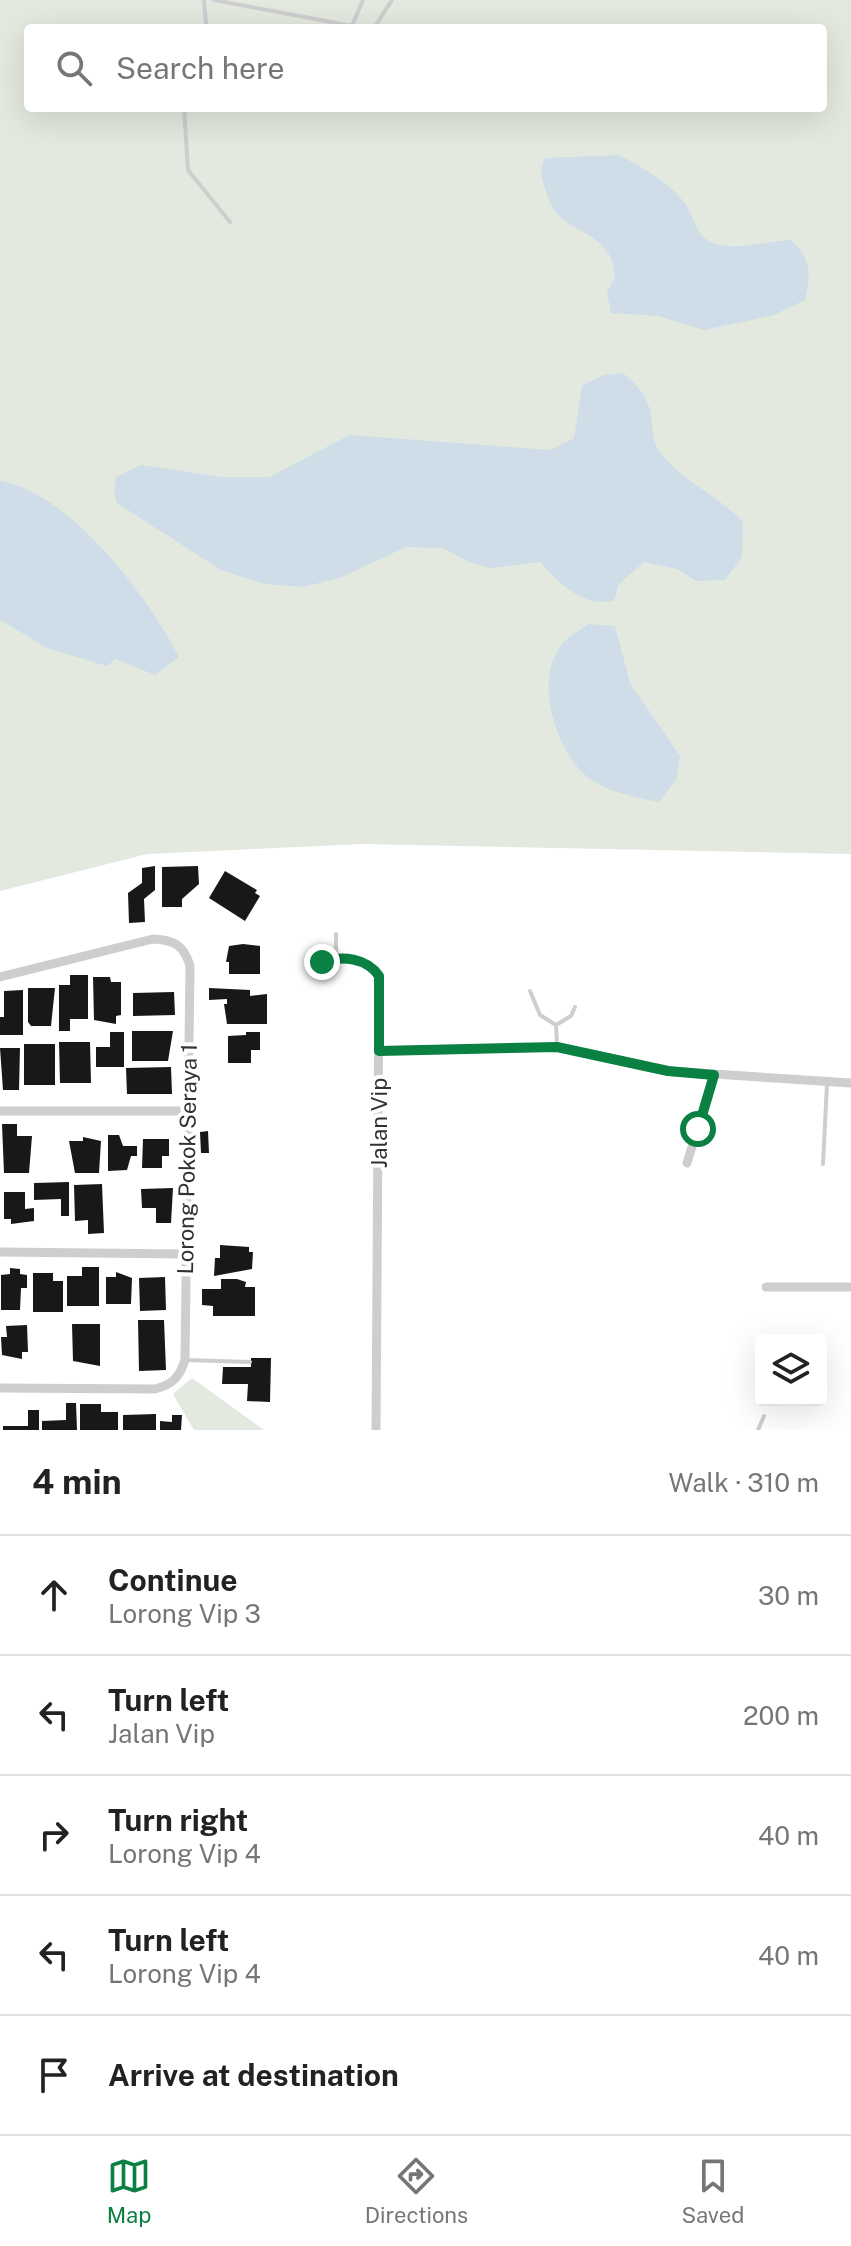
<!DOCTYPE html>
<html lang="en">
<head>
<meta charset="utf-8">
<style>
  body { margin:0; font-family:"Public Sans",sans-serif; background:#f6f6f6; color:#222 }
  .controls { position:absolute; right:24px; bottom:24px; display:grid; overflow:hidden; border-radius:8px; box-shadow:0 8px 32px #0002 }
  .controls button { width:72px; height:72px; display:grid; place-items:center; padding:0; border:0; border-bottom:2px solid #e0e0e0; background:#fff; color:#222; font:40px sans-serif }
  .stop { position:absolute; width:24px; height:24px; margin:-18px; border:6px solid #0b8043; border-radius:50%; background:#fff }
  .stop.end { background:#0b8043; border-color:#fff; box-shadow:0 2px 8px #0008 }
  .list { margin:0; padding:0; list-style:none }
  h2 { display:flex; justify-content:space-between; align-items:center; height:104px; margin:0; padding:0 32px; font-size:34px }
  h2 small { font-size:26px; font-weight:400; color:#767676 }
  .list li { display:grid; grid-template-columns:52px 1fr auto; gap:24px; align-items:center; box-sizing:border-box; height:120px; padding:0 32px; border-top:2px solid #e0e0e0 }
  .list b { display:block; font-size:30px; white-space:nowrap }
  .list p { margin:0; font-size:26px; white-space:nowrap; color:#767676 }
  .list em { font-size:26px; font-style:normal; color:#767676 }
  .icon { flex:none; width:44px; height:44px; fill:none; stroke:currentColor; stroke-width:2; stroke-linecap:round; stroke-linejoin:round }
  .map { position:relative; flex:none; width:851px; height:1430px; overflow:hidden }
  .search { position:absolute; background:#fff; box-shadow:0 8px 32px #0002; left:24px; right:24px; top:24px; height:88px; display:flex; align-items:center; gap:20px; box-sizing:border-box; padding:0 28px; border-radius:8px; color:#767676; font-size:30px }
  .sheet { height:704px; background:#fff }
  nav { display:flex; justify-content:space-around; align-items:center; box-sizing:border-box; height:112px; border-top:2px solid #e0e0e0; background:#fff; font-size:22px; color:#767676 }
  nav a { display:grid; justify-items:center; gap:4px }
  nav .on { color:#0b8043 }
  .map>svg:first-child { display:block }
</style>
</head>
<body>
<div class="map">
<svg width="851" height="1430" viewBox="0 0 851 1430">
  <rect width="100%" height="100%" fill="#fff"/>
  <!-- green -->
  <path fill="#e3e9de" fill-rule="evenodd" d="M0 0H851V854L362 844 147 854 0 891ZM28 28H823V108H28Z
    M192 1378 264 1430H194L173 1394Z"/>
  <!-- water -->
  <path fill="#cfdde9" d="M619 155C642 168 667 180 684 202 694 215 695 235 711 242 734 252 767 241 791 240 811 257 811 276 805 300L774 315 704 330 658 316 611 313 607 293 615 277C613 270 613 259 608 253 585 221 558 235 545 188 541 175 540 170 545 158Z
    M623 373C634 382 645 393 649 407 654 424 650 440 662 455 685 483 719 496 743 522L742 557 725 580 696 581 677 569 644 562 619 584 614 601C582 607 560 584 540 562L491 568 469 562 443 548 406 547 342 577 304 587 264 584 221 570 117 503 114 493 116 477 141 465 222 477H269L350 435 551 450 574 438 582 386 603 375Z
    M0 481C70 492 149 598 179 657L155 675 116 659 107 666 49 649 0 620Z
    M588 624 615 626 630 683 680 756 677 778 659 802C634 797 604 792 584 774 555 747 533 677 563 643 569 636 580 630 588 624Z"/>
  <!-- building -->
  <path fill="#181818" d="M155 866V890L144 899 145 922 129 923 128 893 142 883V868Z
    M198 866 199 884 182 899V907H162V867Z
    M225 871 257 890 255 893 260 896 245 921 209 898Z
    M243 944 260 946V974H229V962H226L229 946Z
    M70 975H88V1019H70V1031H59V985H70Z
    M93 977H110L111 982H121V1015L116 1016V1024L94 1020Z
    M28 988H55L51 1026H31L28 1022Z
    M209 988 250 990V996L267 994V1024H227L224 1004H227V999L209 1000Z
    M23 990V1035H0V1017H4V991Z
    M174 992 175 1015 133 1016V993Z
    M132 1031H173L168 1061H132Z
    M110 1032H124V1067H96V1047H110Z
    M246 1032H260V1050H251V1063H228V1036L246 1035Z
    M59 1042H90L91 1083H60Z
    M24 1044H55V1085H24Z
    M0 1048H20L19 1090H3Z
    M171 1067 172 1094H127L126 1068Z
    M2 1124H17V1136H32L29 1173H4Z
    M208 1131 209 1153H201L200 1132Z
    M108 1135H119L123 1146H137V1156H131L127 1170 108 1171Z
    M83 1137 101 1141 99 1173H75L69 1141H83Z
    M143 1139H169V1156H162V1168H142Z
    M69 1182V1216H61V1199L34 1200V1183Z
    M102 1184 104 1233 88 1234V1220L75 1221 74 1185Z
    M173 1188 171 1223H156V1208H142L141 1189Z
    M4 1192H25V1209L34 1208V1221L11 1224V1219H4Z
    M220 1245 249 1247V1252H253L252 1269 214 1276 215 1258H220Z
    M82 1267H99V1306H67V1276H82Z
    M10 1268 20 1269V1274L27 1275V1288H21L20 1310H1V1275L10 1274Z
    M116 1272 132 1278 131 1304H106V1277H116Z
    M33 1273H53V1281H63V1312H33Z
    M165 1277 166 1310 140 1311 139 1278Z
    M221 1279H237L246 1282 245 1287H255V1316H213V1306L202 1305V1289H221Z
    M138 1320H164L166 1370 139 1371Z
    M72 1324H100V1366L73 1361Z
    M27 1325 28 1352H22V1359L2 1355 1 1337H7L6 1326Z
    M251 1358H271L270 1402 247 1401 248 1384H222L223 1367H251Z
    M66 1403H76L77 1430H42V1421L66 1420Z
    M80 1404H101V1412H118V1430H80Z
    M28 1410H39V1430H3V1426H28Z
    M156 1414V1430H123V1415Z
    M172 1415H182L181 1430H160V1421L172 1422Z"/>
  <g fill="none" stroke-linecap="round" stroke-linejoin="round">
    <!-- service -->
    <path stroke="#cecece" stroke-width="4" d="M204 0 206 24 211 28
      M214 0 352 26
      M352 26 363 0
      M374 28 392 0
      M184 108 188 170 230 222
      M336 957V934
      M530 991 540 1015 556 1025
      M557 1045 556 1025 571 1016 575 1007
      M823 1164 827 1084
      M185 1360 250 1362
      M758 1430 764 1416"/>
    <!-- minor -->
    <path stroke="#cecece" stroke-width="9" d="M322 962C341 955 367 958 379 976L376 1430
      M0 977 153 939C174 940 184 945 190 966L185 1360C179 1378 173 1384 155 1389L0 1388
      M379 1051 557 1047 668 1071 851 1083
      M0 1111H187
      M687 1163 714 1075
      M0 1252 185 1254
      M766 1287H851"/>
  </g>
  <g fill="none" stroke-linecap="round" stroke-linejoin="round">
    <!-- route -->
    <path stroke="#0b8043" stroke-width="10" d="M322 962C342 955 367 958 379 976V1051L557 1047 668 1071 714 1075 698 1129"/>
  </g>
  <g text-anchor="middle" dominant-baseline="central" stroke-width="8" stroke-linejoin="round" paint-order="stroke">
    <!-- street labels -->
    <g font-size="22" fill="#313131" stroke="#fff">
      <text transform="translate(379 1123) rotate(-90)">Jalan Vip</text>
      <text transform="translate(187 1159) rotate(-89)">Lorong Pokok Seraya 1</text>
    </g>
  </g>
</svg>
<div class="controls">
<button><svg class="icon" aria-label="layers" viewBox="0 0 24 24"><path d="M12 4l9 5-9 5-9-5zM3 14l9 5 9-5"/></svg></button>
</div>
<div class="stop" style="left:698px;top:1129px"></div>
<div class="stop end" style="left:322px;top:962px"></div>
<div class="search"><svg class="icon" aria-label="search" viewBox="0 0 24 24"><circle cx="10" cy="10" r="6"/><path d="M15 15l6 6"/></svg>Search here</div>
</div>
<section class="sheet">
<h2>4 min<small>Walk · 310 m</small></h2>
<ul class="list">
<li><svg class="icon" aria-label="ahead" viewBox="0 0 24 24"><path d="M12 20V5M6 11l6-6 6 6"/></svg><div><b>Continue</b><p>Lorong Vip 3</p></div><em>30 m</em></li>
<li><svg class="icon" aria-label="left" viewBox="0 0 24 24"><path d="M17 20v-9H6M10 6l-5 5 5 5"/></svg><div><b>Turn left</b><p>Jalan Vip</p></div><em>200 m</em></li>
<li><svg class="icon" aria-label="right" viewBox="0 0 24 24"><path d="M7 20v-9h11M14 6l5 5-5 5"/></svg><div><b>Turn right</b><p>Lorong Vip 4</p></div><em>40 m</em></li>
<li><svg class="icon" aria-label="left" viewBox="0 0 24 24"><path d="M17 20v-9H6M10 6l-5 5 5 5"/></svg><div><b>Turn left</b><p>Lorong Vip 4</p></div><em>40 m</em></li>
<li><svg class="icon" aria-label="arrive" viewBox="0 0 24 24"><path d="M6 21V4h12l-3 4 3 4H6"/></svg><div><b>Arrive at destination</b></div></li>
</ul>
</section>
<nav>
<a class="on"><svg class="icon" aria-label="map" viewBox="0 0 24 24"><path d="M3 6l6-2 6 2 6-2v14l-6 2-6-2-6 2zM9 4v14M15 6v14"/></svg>Map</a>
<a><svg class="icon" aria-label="directions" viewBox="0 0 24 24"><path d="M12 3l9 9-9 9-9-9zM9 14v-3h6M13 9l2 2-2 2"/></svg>Directions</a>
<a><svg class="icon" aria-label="saved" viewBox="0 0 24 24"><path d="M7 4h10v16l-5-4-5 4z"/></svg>Saved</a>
</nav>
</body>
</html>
